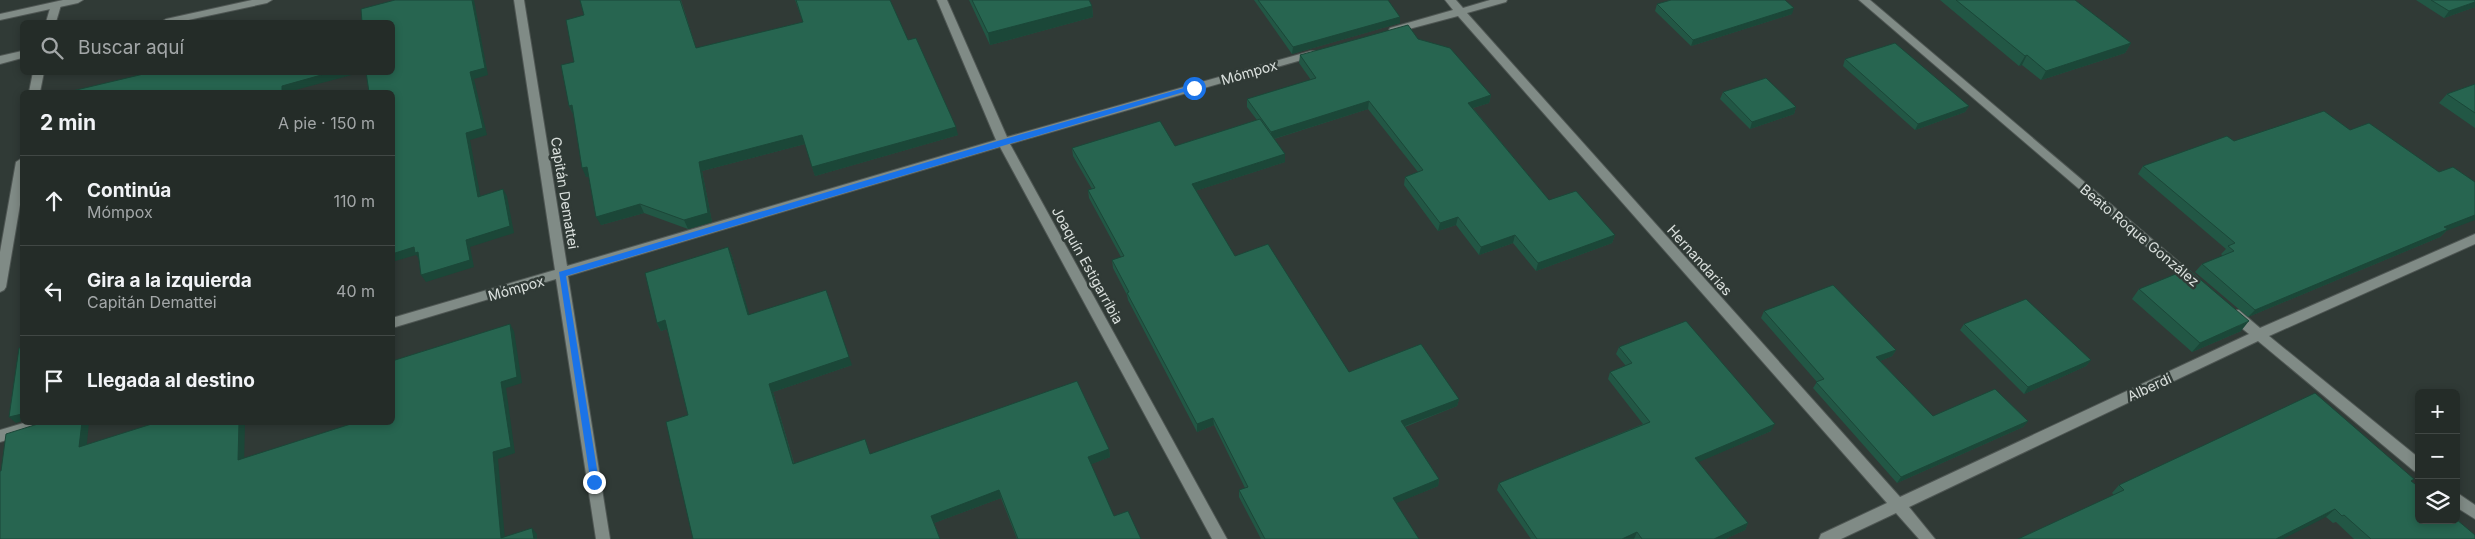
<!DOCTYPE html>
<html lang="es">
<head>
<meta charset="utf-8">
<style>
  body { margin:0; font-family:Inter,sans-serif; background:#2c3430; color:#f1f3f6 }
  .controls { position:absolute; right:15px; bottom:15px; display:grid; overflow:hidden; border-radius:8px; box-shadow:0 2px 8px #0003 }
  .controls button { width:45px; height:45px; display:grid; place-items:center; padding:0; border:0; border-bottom:1px solid #414845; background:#242c28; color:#f1f3f6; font:25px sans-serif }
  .stop { position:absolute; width:15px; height:15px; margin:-11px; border:4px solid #1a73e8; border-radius:50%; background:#fff }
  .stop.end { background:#1a73e8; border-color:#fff; box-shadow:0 1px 5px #0008 }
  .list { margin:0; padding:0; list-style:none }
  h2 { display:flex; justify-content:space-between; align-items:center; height:65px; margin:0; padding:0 20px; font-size:21px }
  h2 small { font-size:16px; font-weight:400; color:#a3a7a8 }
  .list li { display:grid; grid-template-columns:32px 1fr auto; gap:15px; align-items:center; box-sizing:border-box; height:90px; padding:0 20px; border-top:1px solid #414845 }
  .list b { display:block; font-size:19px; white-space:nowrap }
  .list p { margin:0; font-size:16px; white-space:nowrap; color:#a3a7a8 }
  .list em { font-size:16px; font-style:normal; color:#a3a7a8 }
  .icon { flex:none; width:28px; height:28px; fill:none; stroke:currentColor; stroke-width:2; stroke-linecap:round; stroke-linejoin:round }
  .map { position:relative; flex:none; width:2475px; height:539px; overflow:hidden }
  .search { position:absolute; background:#242c28; box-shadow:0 2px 8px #0003; left:20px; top:20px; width:375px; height:55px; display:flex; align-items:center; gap:12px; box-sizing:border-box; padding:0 18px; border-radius:8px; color:#a3a7a8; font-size:19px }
  .panel { position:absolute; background:#242c28; box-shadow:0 2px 8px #0003; left:20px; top:90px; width:375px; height:335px; border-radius:8px }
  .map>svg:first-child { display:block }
</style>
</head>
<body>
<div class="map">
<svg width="2475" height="539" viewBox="0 0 2475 539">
  <rect width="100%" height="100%" fill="#303a36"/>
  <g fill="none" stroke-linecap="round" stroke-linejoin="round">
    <!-- street casing -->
    <g stroke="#4e5653" stroke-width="2">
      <path id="street" d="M514 0H524L567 266 996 140 937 0H947L1007 137 1311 51H1319L1320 53 1319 55 1010 144 1227 539H1212L1000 147 568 276 610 539H596L556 279 392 328V318L555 270Z
        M1445 0H1456L1463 8 1490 0H1507L1506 2 1467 13 1900 497 2249 334 2229 318 2228 314 2229 310H2239L2260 328 2475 234V244L2269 336 2419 458V473L2414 471 2258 341 1909 507 1935 539H1919L1896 513 1841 539H1819L1821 534 1887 503 1458 16 1394 33 1389 30 1390 28 1453 10Z
        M1859 0H1870L2199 279 2201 282 2199 285H2191Z
        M56 2 61 5 56 22H46L51 5Z
        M33 72H44L40 92H29Z
        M22 158V193L6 287 4 290 0 292V252L16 162Z
        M27 422H55L53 426 0 442V430Z
        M2456 492 2475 505V519L2456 507Z"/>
    </g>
    <!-- secondary casing -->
    <g stroke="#4e5653" stroke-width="2">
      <path id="secondary" d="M63 0H83L78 3 0 20V14Z
        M252 0H272L267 3 179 22H161L166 19Z
        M22 51V58L0 64V56Z"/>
    </g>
    <!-- street -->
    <use href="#street" fill="#808b86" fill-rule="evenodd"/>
    <!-- secondary -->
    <use href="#secondary" fill="#808b86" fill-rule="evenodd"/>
  </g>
  <!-- wall -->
  <path fill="#225745" d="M580 0H681L696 48 803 22 795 0H890L908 40 958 135 815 176 805 144 702 171 712 222 688 229 644 213 601 225 589 176 586 177 574 114H573L569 106 574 62 584 15Z
    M969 0H1089L1092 6 1093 17 990 45Z
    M1254 0H1388L1400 23 1292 54Z
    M1940 0H2075L2131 43 2125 53 2041 80 2022 65 2019 66Z
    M2416 0H2475V7L2444 18Z
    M1657 4 1792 14 1691 46 1655 11Z
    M1418 39 1491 95 1489 103 1473 108 1549 200 1615 235 1612 243 1536 271 1513 243 1479 255 1456 225 1438 231 1404 185 1405 177 1418 172 1368 109 1274 139 1285 162 1195 191 1235 256 1349 372 1459 399 1457 406 1405 427 1439 479 1438 486 1396 503 1419 539H1261L1239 497V490L1245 488 1214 425 1197 432 1128 300 1127 295 1113 268 1112 260 1121 257 1089 198 1088 190 1092 189 1073 156 1072 148 1175 146 1257 120 1247 107V99L1311 80 1299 63 1300 55Z
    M1845 59 1969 106 1965 112 1915 130 1843 66Z
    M2475 84V128L2439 103 2447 94Z
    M1723 92 1796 107 1794 114 1750 129 1720 99Z
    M2350 130 2446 231 2440 237 2248 317 2195 272 2202 264 2223 256 2221 254 2226 249 2138 174 2143 166 2234 141Z
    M728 247 732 256 749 315 852 365 773 392 794 463 871 454 1109 449 1110 457 1091 464 1114 516 1141 539H1017L1001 498 934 523 940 539 688 415 667 329 661 331 657 323Z
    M2139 289 2241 331 2192 352 2132 299Z
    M1764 311 1896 350 1892 356 1880 361 1933 416 2028 421 2023 427 1897 483 1813 388 1817 382 1761 318Z
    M1964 324 2091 360 2086 366 2024 394 1960 330Z
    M1619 347 1771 431 1698 462 1748 523 1745 530 1725 539H1531L1497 490 1499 483 1643 424 1608 379 1610 372 1626 366 1616 354Z
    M2412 482 2475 539H2354L2336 522 2333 523 2326 517 2114 495 2112 493 2119 485Z"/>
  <!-- shaded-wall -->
  <path fill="#1b4738" d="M472 0H474L488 75 474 79 487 135 470 140 482 204 478 197 466 133 470 72Z
    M2475 2V7L2444 18 2449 11Z
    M1092 6 1093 17 990 45 988 33Z
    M1794 8 1792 14 1691 46 1693 40Z
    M1400 17V23L1292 54 1293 47Z
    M2131 43 2125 53 2041 80 2046 71Z
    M2027 55 2022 65 2019 66 2025 56Z
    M332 72H363L288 92H282V86Z
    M1491 95 1489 103 1466 110 1468 103Z
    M1369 101 1368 109 1270 140 1271 132Z
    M572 105 577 113 573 114 569 106Z
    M1969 106 1965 112 1915 130 1918 124Z
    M1796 107 1794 114 1750 129 1752 122Z
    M956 127 958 135 815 176 812 167Z
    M802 135 805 144 702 171 712 222 688 229 684 220 699 162Z
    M1285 154V162L1192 192V184Z
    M587 167 591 176 586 177 582 168Z
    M503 189 507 196 514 233 470 247 474 267 426 282 421 275 466 240Z
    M640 204 644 213 601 225 596 217Z
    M2475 215V220L2446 231 2440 237 2248 317 2255 310 2444 227Z
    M1458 217 1456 225 1438 231 1440 223Z
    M1515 235 1513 243 1479 255 1481 247Z
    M1615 235 1612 243 1536 271 1538 263Z
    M414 247 423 259 420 260 416 255 392 262V254Z
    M728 247 732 256 752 323 748 315Z
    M826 290 852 365 773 392 796 472 793 464 769 384Z
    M665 320 670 328 661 331 657 323Z
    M2249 321 2241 331 2192 352 2200 343Z
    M510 324 514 331 522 383 506 388 515 453 498 459 505 539 501 538 493 452 501 382Z
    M1896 350 1892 356 1873 364 1876 357Z
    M2091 360 2086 366 2024 394 2028 387Z
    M1459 399 1457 406 1400 428 1401 421Z
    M20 414 22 416V421L16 423 9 417Z
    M1213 418 1214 425 1197 432V424Z
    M2028 421 2023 427 1897 483 1901 477Z
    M82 422H89L86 453 79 447Z
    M239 422H245L244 466 238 460Z
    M1775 424 1771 431 1692 465 1695 458Z
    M1109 449 1110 457 1089 465 1088 457Z
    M1439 479 1438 486 1392 505 1393 498Z
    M999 490 1001 498 934 523 931 516Z
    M2335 509 2326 517 2283 539H2276Z
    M1748 523 1745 530 1725 539H1714Z
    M532 528 537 534V539H534Z
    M1637 532 1634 539H1622Z"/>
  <!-- building -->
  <path fill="#276550" stroke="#1b4738" d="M395 0H472L485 68 470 72 483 128 466 133 478 197 503 189 510 226 466 240 470 260 421 275 418 252 415 253 414 247 392 254V92H369L366 72H392V22H362L361 9Z
    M580 0H680L696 48 803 22 796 0H890L908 40 916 38 956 127 812 167 802 135 699 162 708 213 684 220 640 204 596 217 587 167 582 168 572 105 569 106 561 65 574 62 566 20 584 15Z
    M972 0H1089L1092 6 988 33Z
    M1258 0H1388L1400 17 1293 47Z
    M1671 0H1785L1794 8 1693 40 1657 4Z
    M1956 0H2075L2131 43 2046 71 2027 55 2025 56Z
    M2431 0H2475V2L2449 11Z
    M1408 25 1418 39 1450 48 1491 95 1468 103 1549 200 1576 191 1615 235 1538 263 1515 235 1481 247 1458 217 1440 223 1405 177 1423 170 1369 101 1271 132 1247 99 1316 78 1300 55Z
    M1895 43 1969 106 1918 124 1845 59Z
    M152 72H332L282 86V92H72V91Z
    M1766 78 1796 107 1752 122 1723 92Z
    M2475 84V113L2447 94Z
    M2324 111 2350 130 2369 123 2439 172 2453 167 2475 182V215L2444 227 2448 229 2255 310 2202 264 2234 251 2228 246 2235 243 2143 166 2227 136 2234 141Z
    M1260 119 1285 154 1192 184 1235 256 1268 244 1349 372 1421 344 1459 399 1401 421 1439 479 1393 498 1419 539H1265L1239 490 1248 487 1213 418 1197 424 1127 293 1129 292 1112 260 1124 256 1088 190 1095 188 1072 148 1160 121 1175 146Z
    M728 247 748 315 826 290 849 357 769 384 793 464 865 439 870 454 1077 381 1109 449 1088 457 1114 516 1128 511 1141 539H1018L999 490 931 516 940 539H693L666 422 688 415 665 320 657 323 645 273Z
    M2188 269 2249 321 2200 343 2139 289Z
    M1833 285 1896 350 1876 357 1933 416 1995 389 2028 421 1901 477 1816 382 1824 379 1764 311Z
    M2026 299 2091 360 2028 387 1964 324Z
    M1686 321 1775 424 1695 458 1748 523 1714 539H1642L1637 532 1622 539H1537L1499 483 1650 422 1610 372 1632 363 1619 347Z
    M510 324 517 377 501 382 511 447 493 452 501 538 532 528 534 539H0V471H1L6 434 44 422H82L79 447 158 422H239L238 460 357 422H392V361Z
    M22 347V414L9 417 19 348Z
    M2315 393 2414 479 2411 481 2419 487V520H2456V519L2475 535V539H2371L2344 515 2342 516 2335 509 2276 539H2018L2124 490 2119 485Z"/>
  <!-- route -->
  <path fill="#1a73e8" d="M1191 86 1197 88 566 276 599 482 598 485H591L559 272 1001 140Z"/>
  <g text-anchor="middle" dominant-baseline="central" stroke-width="5" stroke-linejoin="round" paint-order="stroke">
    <!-- street labels -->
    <g font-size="14" fill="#dae0dd" stroke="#303a36">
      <text transform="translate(1249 72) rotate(-16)">Mómpox</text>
      <text transform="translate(565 193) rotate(81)">Capitán Demattei</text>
      <text transform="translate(2140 235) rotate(40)">Beato Roque González</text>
      <text transform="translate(1700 260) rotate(48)">Hernandarias</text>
      <text transform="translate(1088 265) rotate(61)">Joaquín Estigarribia</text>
      <text transform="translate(516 288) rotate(-16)">Mómpox</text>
      <text transform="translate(2149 387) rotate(-25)">Alberdi</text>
    </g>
  </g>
</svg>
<div class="controls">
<button>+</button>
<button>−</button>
<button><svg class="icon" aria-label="layers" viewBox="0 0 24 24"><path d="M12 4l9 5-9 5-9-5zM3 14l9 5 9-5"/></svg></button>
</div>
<div class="stop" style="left:1194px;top:88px"></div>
<div class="stop end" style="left:594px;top:482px"></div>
<div class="search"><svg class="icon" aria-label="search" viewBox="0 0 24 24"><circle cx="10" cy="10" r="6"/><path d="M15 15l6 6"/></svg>Buscar aquí</div>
<section class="panel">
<h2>2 min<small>A pie · 150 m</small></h2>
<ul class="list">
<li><svg class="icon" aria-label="ahead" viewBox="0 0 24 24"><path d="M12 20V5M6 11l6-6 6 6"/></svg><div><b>Continúa</b><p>Mómpox</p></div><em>110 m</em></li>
<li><svg class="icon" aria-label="left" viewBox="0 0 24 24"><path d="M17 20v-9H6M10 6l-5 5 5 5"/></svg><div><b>Gira a la izquierda</b><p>Capitán Demattei</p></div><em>40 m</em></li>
<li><svg class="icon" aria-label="arrive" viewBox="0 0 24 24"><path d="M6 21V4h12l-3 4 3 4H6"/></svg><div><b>Llegada al destino</b></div></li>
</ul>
</section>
</div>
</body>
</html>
